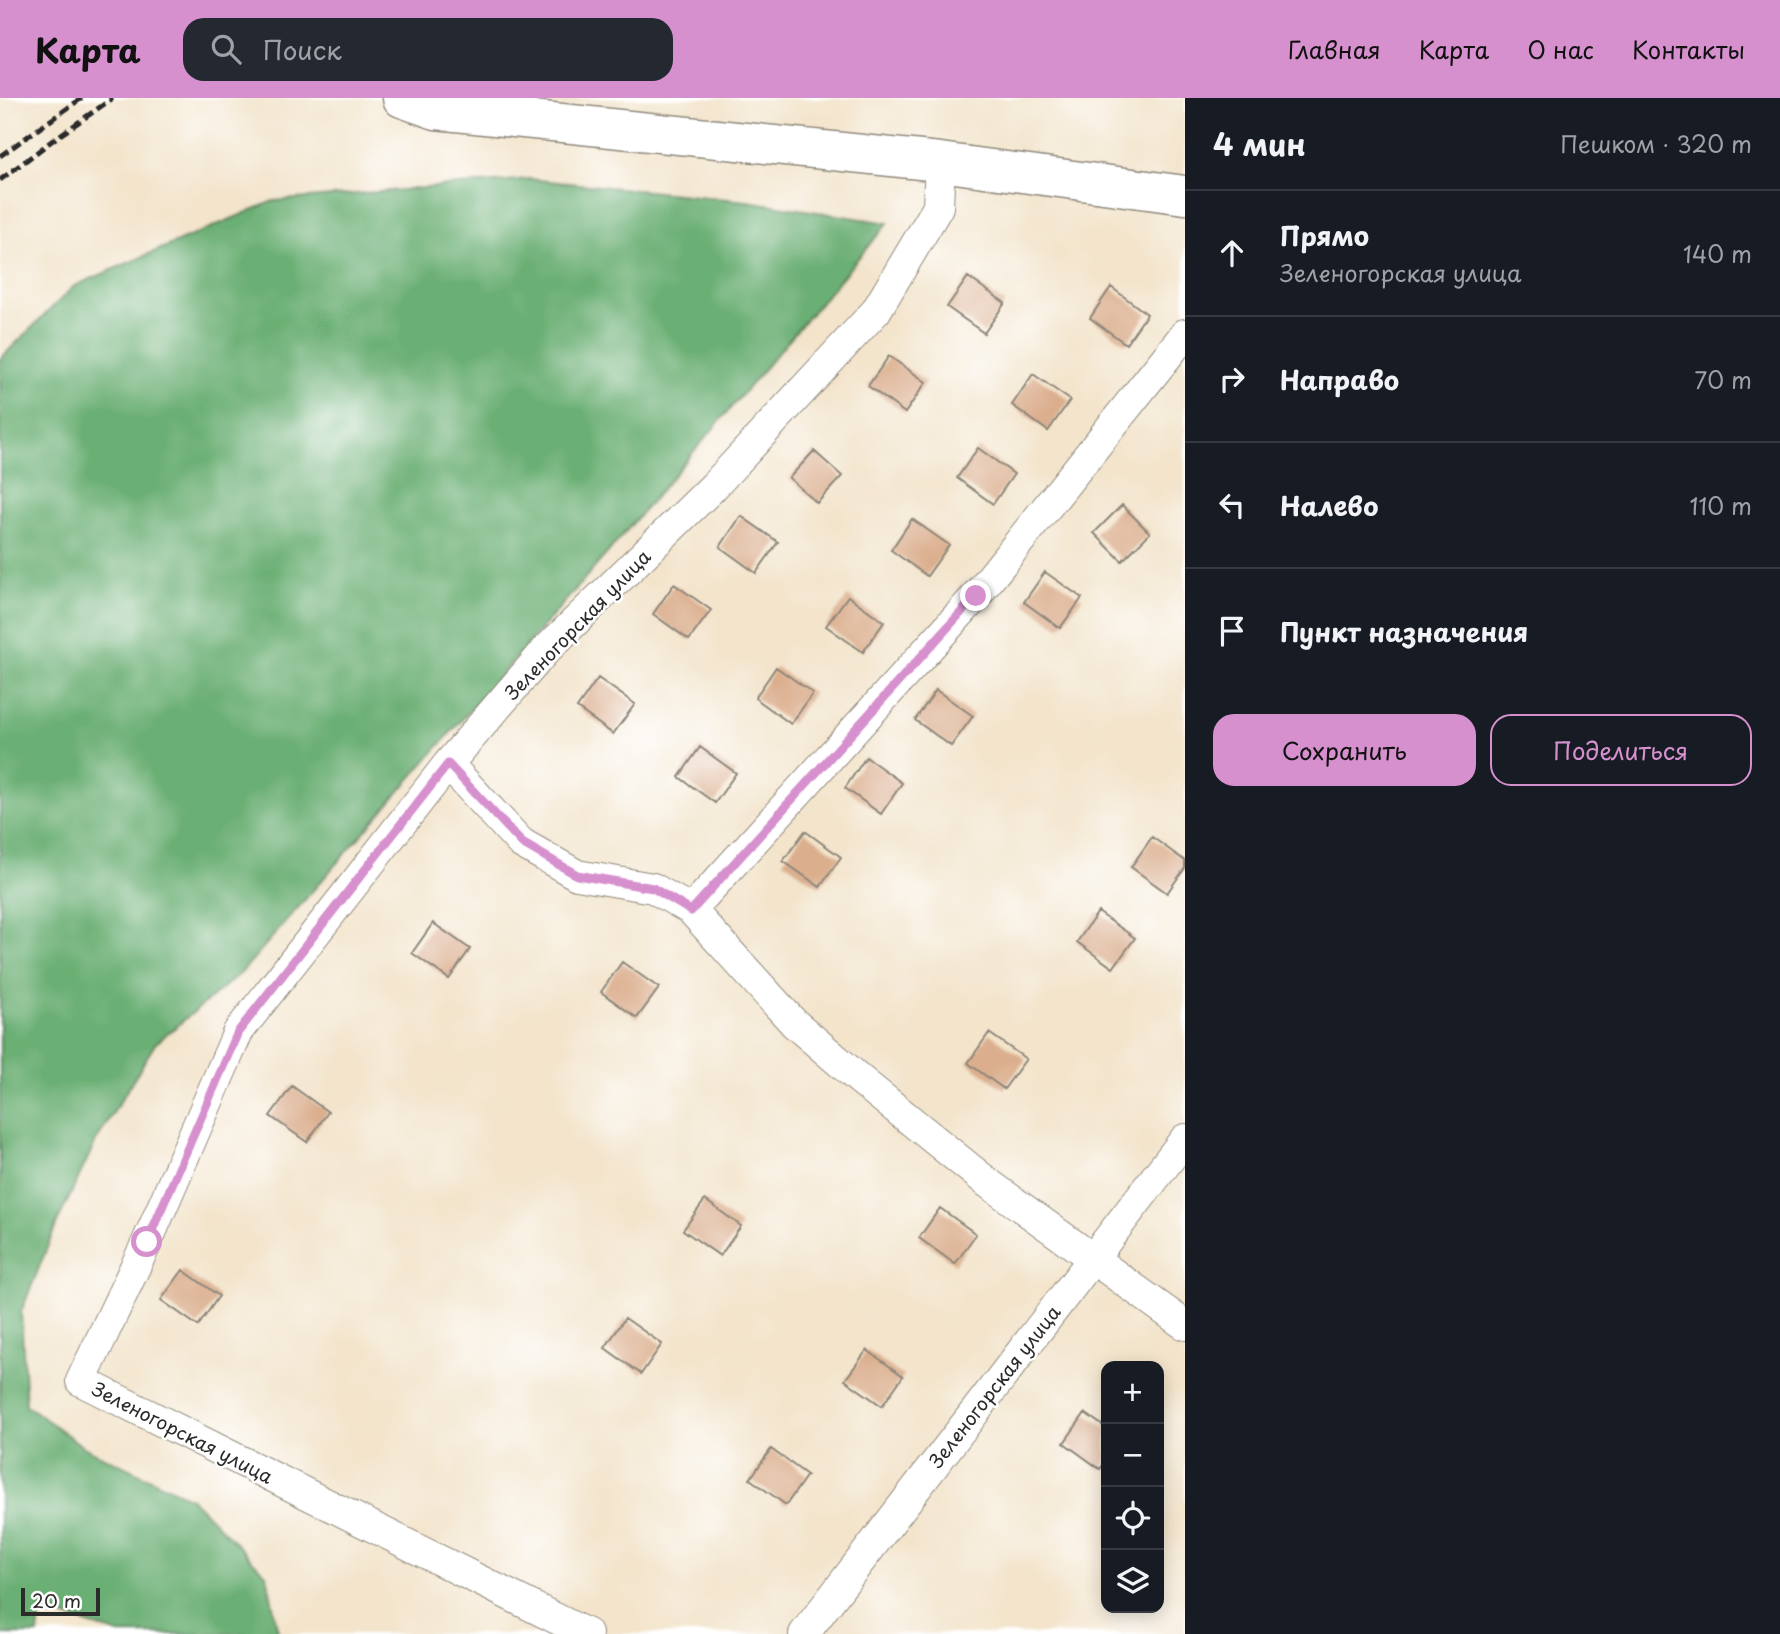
<!DOCTYPE html>
<html lang="ru">
<head>
<meta charset="utf-8">
<style>
  body { margin:0; font-family:"Playpen Sans",sans-serif; background:#242831; color:#f1f3f6 }
  .controls { position:absolute; right:21px; bottom:21px; display:grid; overflow:hidden; border-radius:14px; box-shadow:0 4px 18px #0003 }
  .controls button { width:63px; height:63px; display:grid; place-items:center; padding:0; border:0; border-bottom:2px solid #363941; background:#171b24; color:#f1f3f6; font:35px sans-serif }
  .scale { position:absolute; left:21px; bottom:18px; width:79px; box-sizing:border-box; padding-left:7px; border:4px solid #2b2b2b; border-top:0; font-size:19px; line-height:24px; white-space:nowrap; color:#2b2b2b; -webkit-text-stroke:5px #fff; paint-order:stroke }
  .stop { position:absolute; width:21px; height:21px; margin:-16px; border:5px solid #d690ce; border-radius:50%; background:#fff }
  .stop.end { background:#d690ce; border-color:#fff; box-shadow:0 2px 7px #0008 }
  .list { margin:0; padding:0; list-style:none }
  h2 { display:flex; justify-content:space-between; align-items:center; height:91px; margin:0; padding:0 28px; font-size:30px }
  h2 small { font-size:23px; font-weight:400; color:#9ea1a6 }
  .list li { display:grid; grid-template-columns:46px 1fr auto; gap:21px; align-items:center; box-sizing:border-box; height:126px; padding:0 28px; border-top:2px solid #363941 }
  .list b { display:block; font-size:26px; white-space:nowrap }
  .list p { margin:0; font-size:23px; white-space:nowrap; color:#9ea1a6 }
  .list em { font-size:23px; font-style:normal; color:#9ea1a6 }
  .actions { display:flex; gap:14px; padding:21px 28px }
  .actions a { flex:1; padding:16px 0; border:2px solid #d690ce; border-radius:21px; text-align:center; font-size:24px; color:#d690ce }
  .actions .main { background:#d690ce; color:#111 }
  .icon { flex:none; width:38px; height:38px; fill:none; stroke:currentColor; stroke-width:2; stroke-linecap:round; stroke-linejoin:round }
  .map { position:relative; flex:none; width:1185px; height:1536px; overflow:hidden }
  header { display:flex; align-items:center; gap:42px; box-sizing:border-box; height:98px; padding:0 35px; background:#d690ce; color:#111 }
  header strong { font-size:33px }
  nav { display:flex; gap:38px; margin-inline-start:auto; font-size:24px }
  .search { width:490px; height:63px; background:#242831; display:flex; align-items:center; gap:18px; box-sizing:border-box; padding:0 24px; border-radius:21px; color:#9ea1a6; font-size:26px }
  main { display:flex }
  aside { flex:1; background:#171b24 }
  .map>svg:first-child { display:block }
</style>
</head>
<body>
<header>
<strong>Карта</strong>
<div class="search"><svg class="icon" aria-label="search" viewBox="0 0 24 24"><circle cx="10" cy="10" r="6"/><path d="M15 15l6 6"/></svg>Поиск</div>
<nav><a>Главная</a><a>Карта</a><a>О нас</a><a>Контакты</a></nav>
</header>
<main>
<div class="map">
<svg width="1185" height="1536" viewBox="0 0 1185 1536">
  <rect width="100%" height="100%" fill="#fff"/>
  <filter id="ink" filterUnits="userSpaceOnUse"><feTurbulence type="fractalNoise" baseFrequency=".0143" numOctaves="2"/><feDisplacementMap in="SourceGraphic" scale="14" xChannelSelector="R" yChannelSelector="G"/><feConvolveMatrix kernelMatrix="1 2 1 2 8 2 1 2 1" color-interpolation-filters="sRGB"/></filter>
  <filter id="wash" filterUnits="userSpaceOnUse"><feTurbulence type="fractalNoise" baseFrequency=".00686" numOctaves="4" result="noise"/><feDisplacementMap in="SourceGraphic" scale="28" xChannelSelector="R" yChannelSelector="G"/><feGaussianBlur stdDeviation="1.57" result="paint"/><feColorMatrix in="noise" values="0 0 0 0 0 0 0 0 0 0 0 0 0 0 0 0 0 1.4 0 .05"/><feComposite in="paint" operator="in"/></filter>
  <g filter="url(#wash)">
    <rect width="100%" height="100%" fill="#f3e4cb"/>
    <!-- forest -->
    <path fill="#6baf73" stroke="#4b6d4f" stroke-width="2" d="M529 81 747 103 888 125 616 445 241 875 155 946 95 1045 57 1125 21 1214 26 1307 85 1350 191 1400 267 1477 278 1534 276 1536H119L41 1511 38 1536H0V261L74 188 273 103Z"/>
    <g id="blocks">
      <!-- building -->
      <path fill="#dbaf8e" d="M968 179 1005 205 984 235 947 209Z
        M1111 189 1147 216 1126 246 1090 220Z
        M889 258 926 284 905 315 868 288Z
        M1033 276 1070 302 1048 333 1012 307Z
        M978 350 1014 376 993 406 957 380Z
        M814 353 842 378 817 405 789 380Z
        M1122 407 1150 435 1122 463 1094 435Z
        M741 418 778 444 756 475 720 449Z
        M912 421 949 447 927 478 891 452Z
        M1045 474 1082 500 1060 530 1024 504Z
        M674 486 711 512 689 542 653 516Z
        M848 498 884 524 863 554 826 528Z
        M776 569 813 595 791 626 755 600Z
        M598 580 635 606 613 636 577 610Z
        M936 592 973 618 951 648 915 622Z
        M700 649 736 675 715 705 679 679Z
        M866 659 902 685 881 716 845 690Z
        M805 733 841 759 820 789 783 763Z
        M1152 739 1185 763V770L1167 795 1131 769Z
        M1098 814 1135 840 1113 870 1077 844Z
        M433 825 470 851 449 881 412 855Z
        M622 864 659 890 637 920 601 894Z
        M989 935 1026 961 1004 991 968 965Z
        M292 988 328 1014 307 1044 270 1018Z
        M705 1102 741 1128 720 1158 683 1132Z
        M940 1110 976 1136 955 1166 919 1140Z
        M183 1172 219 1198 198 1228 161 1202Z
        M625 1220 662 1246 641 1276 605 1250Z
        M867 1252 903 1278 882 1308 845 1282Z
        M1085 1315 1106 1330V1363L1100 1371 1064 1345Z
        M771 1351 807 1377 786 1407 750 1381Z"/>
    </g>
  </g>
  <g filter="url(#ink)">
    <use href="#blocks" fill-opacity="0" stroke="#8f887b" stroke-width="2"/>
    <g fill="none" stroke-linecap="round" stroke-linejoin="round">
      <!-- street casing -->
      <g stroke="#8f887b" stroke-width="32">
        <path id="street" d="M448 666 521 745 577 777 653 790 691 812 976 498 1185 236
          M691 812 794 925 858 980 988 1085 1185 1227
          M587 1536 81 1283 147 1144 238 934 448 666 546 552 714 388 876 213 938 109 940 64
          M804 1536 1185 1041"/>
      </g>
      <!-- secondary casing -->
      <g stroke="#8f887b" stroke-width="41">
        <path id="secondary" d="M402 0 436 12 940 64 1185 97"/>
      </g>
      <!-- street -->
      <use href="#street" stroke="#fff" stroke-width="30"/>
      <!-- secondary -->
      <use href="#secondary" stroke="#fff" stroke-width="38"/>
      <!-- rail -->
      <path stroke="#2b2b2b" stroke-width="5" stroke-dasharray="10 5" stroke-linecap="butt" d="M0 58 82 0
        M0 82 53 42 113 0"/>
    </g>
  </g>
  <g fill="none" stroke-linecap="round" stroke-linejoin="round" filter="url(#ink)">
    <!-- route -->
    <path stroke="#d690ce" stroke-width="9" d="M147 1144 238 934 448 666 522 745 577 777 653 790 691 813 976 498"/>
  </g>
  <g text-anchor="middle" dominant-baseline="central" stroke-width="5" stroke-linejoin="round" paint-order="stroke">
    <!-- street labels -->
    <g font-size="19" fill="#2b2b2b" stroke="#fff">
      <text transform="translate(577 526) rotate(-46)">Зеленогорская улица</text>
      <text transform="translate(994 1288) rotate(-52)">Зеленогорская улица</text>
      <text transform="translate(183 1334) rotate(27)">Зеленогорская улица</text>
    </g>
  </g>
</svg>
<div class="controls">
<button>+</button>
<button>−</button>
<button><svg class="icon" aria-label="locate" viewBox="0 0 24 24"><circle cx="12" cy="12" r="6"/><path d="M12 2v4M12 18v4M2 12h4M18 12h4"/></svg></button>
<button><svg class="icon" aria-label="layers" viewBox="0 0 24 24"><path d="M12 4l9 5-9 5-9-5zM3 14l9 5 9-5"/></svg></button>
</div>
<div class="scale">20 m</div>
<div class="stop" style="left:147px;top:1144px"></div>
<div class="stop end" style="left:976px;top:498px"></div>
</div>
<aside>
<h2>4 мин<small>Пешком · 320 m</small></h2>
<ul class="list">
<li><svg class="icon" aria-label="ahead" viewBox="0 0 24 24"><path d="M12 20V5M6 11l6-6 6 6"/></svg><div><b>Прямо</b><p>Зеленогорская улица</p></div><em>140 m</em></li>
<li><svg class="icon" aria-label="right" viewBox="0 0 24 24"><path d="M7 20v-9h11M14 6l5 5-5 5"/></svg><div><b>Направо</b></div><em>70 m</em></li>
<li><svg class="icon" aria-label="left" viewBox="0 0 24 24"><path d="M17 20v-9H6M10 6l-5 5 5 5"/></svg><div><b>Налево</b></div><em>110 m</em></li>
<li><svg class="icon" aria-label="arrive" viewBox="0 0 24 24"><path d="M6 21V4h12l-3 4 3 4H6"/></svg><div><b>Пункт назначения</b></div></li>
</ul>
<div class="actions"><a class="main">Сохранить</a><a>Поделиться</a></div>
</aside>
</main>
</body>
</html>
